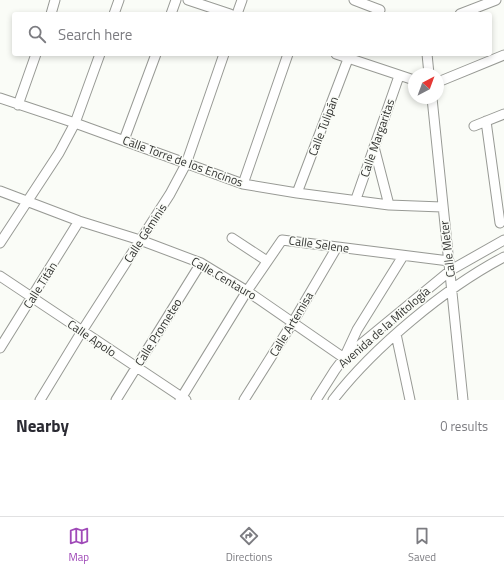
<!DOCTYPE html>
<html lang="en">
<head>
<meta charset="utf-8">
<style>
  body { margin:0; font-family:"Titillium Web",sans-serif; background:#f2f2f3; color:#2b2b33 }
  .compass { position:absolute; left:408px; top:68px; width:36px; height:36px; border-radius:50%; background:#fff; box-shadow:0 2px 6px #0003; rotate:41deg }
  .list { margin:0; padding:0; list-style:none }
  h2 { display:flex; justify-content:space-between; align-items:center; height:52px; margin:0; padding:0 16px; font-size:17px }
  h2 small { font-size:13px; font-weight:400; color:#7c7c81 }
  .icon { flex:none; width:22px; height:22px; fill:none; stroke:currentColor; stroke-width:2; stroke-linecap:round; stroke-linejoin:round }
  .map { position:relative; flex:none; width:504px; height:400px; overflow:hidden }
  .search { position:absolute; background:#fff; box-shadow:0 2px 6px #0003; left:12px; right:12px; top:12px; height:44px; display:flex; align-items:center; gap:10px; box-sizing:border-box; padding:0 14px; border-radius:4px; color:#7c7c81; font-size:15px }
  .sheet { height:116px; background:#fff }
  nav { display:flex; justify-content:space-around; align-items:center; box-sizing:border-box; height:56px; border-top:1px solid #e1e1e2; background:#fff; font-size:11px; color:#7c7c81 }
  nav a { display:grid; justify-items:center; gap:2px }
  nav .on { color:#a04ab8 }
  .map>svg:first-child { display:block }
</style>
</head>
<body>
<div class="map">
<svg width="504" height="400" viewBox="0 0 504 400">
  <rect width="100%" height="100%" fill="#fafcf7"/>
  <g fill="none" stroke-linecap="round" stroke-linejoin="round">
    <!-- minor casing -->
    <g stroke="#989a95" stroke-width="11">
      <path id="minor" d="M188 0 230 14
        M354 0 380 10
        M51 14 55 0
        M114 14 119 0
        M171 14 176 0
        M237 14 242 0
        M460 14 496 0
        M336 54 414 80
        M427 54 429 74
        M438 82 504 55
        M0 98 75 123 243 184 297 193 389 205 442 207
        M432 98 463 400
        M18 105 36 54
        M486 121 500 223
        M474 126 504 114
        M124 140 156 54
        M374 147 389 205
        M243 184 288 54
        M0 191 79 221 140 240 201 263 247 291 344 358 357 330 403 256
        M297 193 348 59
        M356 199 399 76
        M232 238 267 261
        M0 243 59 153 75 123 100 54
        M0 276 186 400
        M396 334 410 400
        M0 348 79 221
        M40 400 82 331 170 194 186 164 224 54
        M116 400 201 263
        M180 400 247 291 282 240 449 261
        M244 400 293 322 337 247
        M316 400 335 370 344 358 451 270 504 240
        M333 400C374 347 445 288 504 257"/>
    </g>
    <!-- minor -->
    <use href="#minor" stroke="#fff" stroke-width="9"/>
  </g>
  <g text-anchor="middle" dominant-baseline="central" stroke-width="3" stroke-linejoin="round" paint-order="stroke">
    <!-- street labels -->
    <g font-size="12" fill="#323331" stroke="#fafcf7">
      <text transform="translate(323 126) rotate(-69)">Calle Tulipán</text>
      <text transform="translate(377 138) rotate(-71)">Calle Margaritas</text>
      <text transform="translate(183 161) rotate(20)">Calle Torre de los Encinos</text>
      <text transform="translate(145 233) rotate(-57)">Calle Géminis</text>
      <text transform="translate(319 244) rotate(8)">Calle Selene</text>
      <text transform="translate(447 249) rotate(-97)">Calle Meter</text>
      <text transform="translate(224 278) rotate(30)">Calle Centauro</text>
      <text transform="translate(40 285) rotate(-58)">Calle Titán</text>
      <text transform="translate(291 324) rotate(-59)">Calle Artemisa</text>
      <text transform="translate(384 327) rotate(-41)">Avenida de la Mitología</text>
      <text transform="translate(158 332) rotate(-58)">Calle Prometeo</text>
      <text transform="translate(92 338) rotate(34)">Calle Apolo</text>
    </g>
  </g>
</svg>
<svg class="compass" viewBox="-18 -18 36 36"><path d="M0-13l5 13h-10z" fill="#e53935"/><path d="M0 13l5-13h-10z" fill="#7c7c81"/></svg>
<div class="search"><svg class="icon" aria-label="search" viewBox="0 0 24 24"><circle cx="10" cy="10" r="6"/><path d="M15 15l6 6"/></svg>Search here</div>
</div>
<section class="sheet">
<h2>Nearby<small>0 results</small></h2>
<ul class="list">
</ul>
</section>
<nav>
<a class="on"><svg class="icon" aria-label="map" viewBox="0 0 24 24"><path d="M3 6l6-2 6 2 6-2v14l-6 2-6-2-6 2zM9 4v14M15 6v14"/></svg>Map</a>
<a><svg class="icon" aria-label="directions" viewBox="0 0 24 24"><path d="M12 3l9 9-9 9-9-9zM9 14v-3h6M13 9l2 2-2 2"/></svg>Directions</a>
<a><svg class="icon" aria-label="saved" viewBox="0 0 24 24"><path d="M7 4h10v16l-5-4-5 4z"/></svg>Saved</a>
</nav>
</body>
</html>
